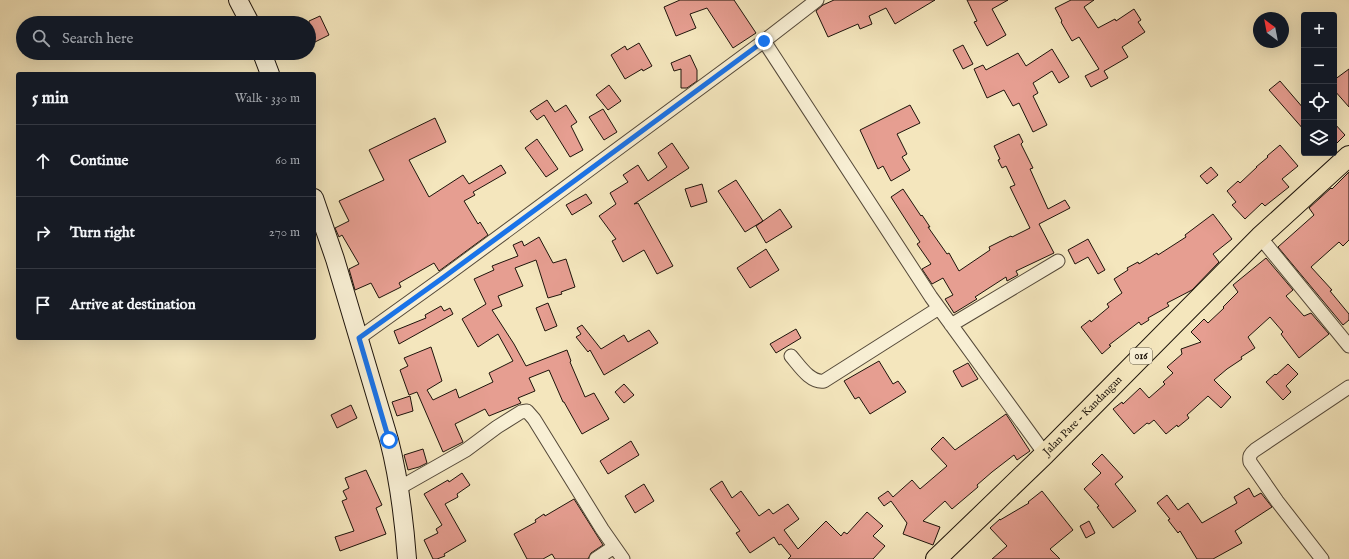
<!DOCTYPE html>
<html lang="en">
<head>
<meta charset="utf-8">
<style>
  body { margin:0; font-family:"IM FELL English",serif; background:#20242c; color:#f1f3f6 }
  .controls { position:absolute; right:12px; top:12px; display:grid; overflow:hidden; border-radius:4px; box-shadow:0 4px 16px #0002 }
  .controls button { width:36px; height:36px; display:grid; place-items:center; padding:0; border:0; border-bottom:1px solid #363941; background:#171b24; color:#f1f3f6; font:20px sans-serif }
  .compass { position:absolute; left:1253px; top:12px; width:36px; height:36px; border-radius:50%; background:#171b24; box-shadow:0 4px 16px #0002; rotate:328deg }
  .stop { position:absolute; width:12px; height:12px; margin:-9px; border:3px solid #1a73e8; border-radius:50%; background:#fff }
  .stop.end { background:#1a73e8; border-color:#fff; box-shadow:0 1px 4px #0008 }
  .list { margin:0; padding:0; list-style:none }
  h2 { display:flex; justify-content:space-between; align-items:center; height:52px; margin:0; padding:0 16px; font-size:17px }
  h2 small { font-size:13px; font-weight:400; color:#9ea1a6 }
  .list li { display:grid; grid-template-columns:26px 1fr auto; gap:12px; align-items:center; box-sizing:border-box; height:72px; padding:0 16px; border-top:1px solid #363941 }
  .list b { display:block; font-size:15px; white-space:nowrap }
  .list em { font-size:13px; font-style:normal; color:#9ea1a6 }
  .icon { flex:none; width:22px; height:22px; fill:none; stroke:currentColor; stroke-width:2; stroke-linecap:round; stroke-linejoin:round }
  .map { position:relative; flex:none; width:1349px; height:559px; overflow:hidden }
  .search { position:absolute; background:#171b24; box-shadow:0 4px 16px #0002; left:16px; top:16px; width:300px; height:44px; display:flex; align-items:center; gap:10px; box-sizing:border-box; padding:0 14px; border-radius:22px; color:#9ea1a6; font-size:15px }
  .panel { position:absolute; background:#171b24; box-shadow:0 4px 16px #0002; left:16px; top:72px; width:300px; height:268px; border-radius:4px }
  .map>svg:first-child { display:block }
</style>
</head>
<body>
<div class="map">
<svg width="1349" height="559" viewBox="0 0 1349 559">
  <rect width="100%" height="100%" fill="#f4e6bd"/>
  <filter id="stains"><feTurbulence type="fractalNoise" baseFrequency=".005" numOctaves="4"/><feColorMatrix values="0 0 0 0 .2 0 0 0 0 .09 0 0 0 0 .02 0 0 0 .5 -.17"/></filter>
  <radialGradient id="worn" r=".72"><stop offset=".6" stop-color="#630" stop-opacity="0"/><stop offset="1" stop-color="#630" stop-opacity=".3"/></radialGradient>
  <!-- building -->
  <path fill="#e69e91" stroke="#1e140b" d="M680 0H734L756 33 733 48 707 8 690 14 696 28 676 36 664 7Z
    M834 0H935L895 24 886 8 869 16 872 24 860 29 858 24 828 37 816 11 823 5Z
    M967 0H1008L992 9 1006 35 987 46 974 22 977 21Z
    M1071 0H1094L1084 7 1098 28 1115 19 1116 21 1134 9 1141 20 1138 22 1145 32 1122 47 1128 57 1104 71 1108 78 1091 87 1085 76 1099 69 1079 37 1072 41 1061 22 1062 21 1055 8Z
    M320 16 329 35 309 45V21Z
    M639 43 652 66 643 71 642 69 625 79 611 55 625 46 627 50Z
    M963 45 973 64 963 69 953 50Z
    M1052 49 1069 77 1059 83 1052 71 1033 83 1038 93 1033 96 1047 125 1033 132 1019 103 1013 106 1004 90 987 98 974 69 983 65 986 70 1018 53 1026 66Z
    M690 55 697 70V81L687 88H681V69L674 71 671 63Z
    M1349 69V107L1334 90V80Z
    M1280 81 1304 109V130L1269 90Z
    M609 85 621 101 608 110 596 95Z
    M547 100 555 112 566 105 577 122 571 126 583 150 570 157 544 115 537 120 530 111Z
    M910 105 920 123 897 134 907 154 902 157 910 170 891 181 883 166 878 169 860 130Z
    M603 109 617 132 604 140 589 117Z
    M435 118 446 142 409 160 429 197 463 175 469 184 501 165 506 173 473 192 475 195 464 201 478 224 480 222 488 235 439 271 434 263 399 283 401 287 379 298 371 283 355 290 349 269 359 264 342 235 339 237 335 228 349 221 339 201 384 180 369 150Z
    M1334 123 1345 135 1334 146Z
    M1019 134 1023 142 1021 144 1033 168 1030 169 1048 209 1065 200 1070 208 1039 224 1054 253 1016 271 1018 275 1007 281 1006 277 975 297 977 299 954 313 945 299 953 295 943 278 932 284 922 269 931 264 917 244 920 242 891 197 903 189 921 216 922 215 930 227H928L947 254 949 253 959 271 990 250 989 247 1011 236 1012 237 1030 228 1010 187 1015 185 1006 166 1002 168 998 160 1000 159 994 146Z
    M537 139 558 169 546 177 525 148Z
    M672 143 689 168 634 204 638 203 673 266 657 274 644 250 623 262 612 241 616 239 599 216 616 204 610 193 628 182 623 175 638 165 648 181 667 167 658 153Z
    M1280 145 1298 166 1282 179 1289 187 1265 206 1262 203 1245 219 1232 205 1236 202 1227 191 1238 181 1240 183 1257 167H1256L1268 157 1267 156Z
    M1211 167 1218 175 1207 184 1200 176Z
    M1349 172V240L1343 246 1339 242 1311 267 1332 290 1330 291 1349 314V320L1343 325 1278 247 1314 215 1309 208 1331 188 1332 189Z
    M736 180 763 221 745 232 718 191Z
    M702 184 707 202 691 207 685 189Z
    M586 194 592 203 572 215 566 205Z
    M780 209 792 227 766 243 756 226Z
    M1213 214 1232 239 1213 254 1219 262 1192 290 1167 303 1169 306 1148 318 1149 320 1141 325 1139 322 1109 345 1111 346 1102 354 1081 327 1090 320 1091 322 1109 307 1107 304 1122 293 1114 279 1128 270 1127 268 1138 262 1139 264 1157 253 1158 255 1186 237 1185 235Z
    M539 237 553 263 566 259 575 287 561 292 562 294 548 298 536 260 515 268 523 286 498 296 502 306 492 310 514 344 526 366 567 350 571 361 570 362 585 397 594 393 609 419 582 434 564 402H563L549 370 529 378 535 391 518 398 521 403 489 416 485 409 455 424 463 442 443 452 417 392 409 395 400 370 408 366 404 358 431 347 442 381 427 390 433 400 456 389 459 398 493 382 489 373 513 361 498 334 478 347 462 319 486 304 474 279 494 270 492 266 518 256 513 245 522 241 524 246Z
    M1088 239 1105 270 1098 274 1088 257 1075 264 1068 250Z
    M766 249 779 270 750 288 737 268Z
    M1266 258 1293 290 1286 296 1304 316 1311 313 1329 334 1299 358 1281 334 1283 332 1270 317 1248 337 1255 348 1241 357 1242 359 1227 369 1214 380 1231 397 1221 408 1208 396 1187 415 1189 418 1178 427 1177 425 1166 434 1154 420 1149 424 1147 423 1134 434 1113 409 1122 402 1123 404 1140 388 1149 398 1165 384 1163 382 1173 373 1167 367 1182 354 1181 349 1201 342 1191 332 1204 319 1208 323 1224 308 1223 307 1238 292 1233 285Z
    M548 303 557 326 545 331 536 308Z
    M441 306 444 311 450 308 453 314 399 344 394 331 426 318 425 315Z
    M582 325 601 349 624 335 628 342 649 330 658 343 604 375 590 350 588 352 576 337 581 334 577 328Z
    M796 329 801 338 776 353 770 344Z
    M879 361 893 384 898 381 906 392 870 414 859 397 855 399 844 381Z
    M968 363 978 379 962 387 953 371Z
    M1288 364 1298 374 1286 386 1291 392 1283 400 1266 382 1275 374 1276 375Z
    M624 384 634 395 624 403 615 392Z
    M410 396 413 411 397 416 392 402Z
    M351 405 357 418 337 428 331 415Z
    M1006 414 1030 451 1017 460 1014 455 992 472 977 485 978 487 952 509 945 501 923 521 940 527 933 545 903 534 907 523 891 501 884 506 878 498 888 491 893 497 912 480 920 489 947 466 931 449 943 437 955 450Z
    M631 441 639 455 608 474 600 461Z
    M423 449 427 463 419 467 408 470 404 455Z
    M1102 454 1123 477 1115 484 1136 511 1113 528 1097 507 1099 506 1084 489 1101 473 1092 464Z
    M366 470 382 505 376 508 386 534 340 551 335 537 354 531 342 501 347 499 343 491 349 488 345 478Z
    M462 473 470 485 457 494 458 497 445 504 466 541 444 554 445 556 437 559H433L424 540 438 533 436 529 442 525 424 494 448 480 449 482Z
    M722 481 732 498 741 491 759 516 769 509 773 514 788 504 799 519 784 530 798 549 826 521 841 536 844 532 847 534 867 512 883 526 873 536 885 546 873 559H788L791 556 781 544 779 545 774 537 750 553 736 533 740 531 710 489Z
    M644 484 654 501 635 513 625 496Z
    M1249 488 1254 497 1261 493 1272 507 1235 531 1242 543 1213 559H1197L1180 531 1178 533 1168 520 1170 519 1157 503 1167 495 1178 510 1188 503 1202 523 1237 503 1234 497Z
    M1042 491 1073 530 1050 549 1060 559H992L1007 546 990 528 1000 519V520L1029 503 1028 502Z
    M574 499 603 545 591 553 588 559H555L552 554 543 559H527L514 534 536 522 535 520 544 514 545 516Z
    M1089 521 1095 533 1086 538 1080 526Z"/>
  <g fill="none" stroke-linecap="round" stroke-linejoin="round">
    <!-- street casing -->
    <g stroke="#544838" stroke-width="15">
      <path id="street" d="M764 41 931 297 1045 454
        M1260 237 1349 346
        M951 325 1058 261
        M359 338 444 277 764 41 817 0
        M791 356C799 365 810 383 824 381L939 308
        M399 488 466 450 497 427 521 412 527 411 534 419 602 529 623 559
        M596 559 614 547
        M1322 559 1277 501 1250 462C1249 456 1250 454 1255 450L1349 387"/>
    </g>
    <!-- secondary casing -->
    <g stroke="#1e140b" stroke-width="20">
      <path id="secondary" d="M238 0 250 23
        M262 53 270 74
        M314 198 335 259 389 440C399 479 404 519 407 559"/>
    </g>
    <!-- primary casing -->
    <g stroke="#1e140b" stroke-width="22">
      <g id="primary">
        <path id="s1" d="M936 559 1045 454 1260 237 1349 156"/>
      </g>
    </g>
    <!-- street -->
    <use href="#street" stroke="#f8efd4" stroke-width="13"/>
    <!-- secondary -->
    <use href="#secondary" stroke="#f8efd4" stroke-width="18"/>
    <!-- primary -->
    <use href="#primary" stroke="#f4e6bd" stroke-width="20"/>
  </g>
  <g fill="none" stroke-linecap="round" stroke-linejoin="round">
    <!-- route -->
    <path stroke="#1a73e8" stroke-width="5" d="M389 440 359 338 444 277 764 41"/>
  </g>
  <g text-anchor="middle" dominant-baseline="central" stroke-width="3.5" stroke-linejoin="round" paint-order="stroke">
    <!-- shield labels -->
    <rect fill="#f8efd4" stroke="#5f5647" stroke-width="1" x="1130" y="348" width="22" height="16" rx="3"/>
    <g font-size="10" font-weight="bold" fill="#1e140b">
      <text x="1141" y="356">016</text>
    </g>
    <!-- street labels -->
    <g font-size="11" fill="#1e140b" stroke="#f8efd4">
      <text stroke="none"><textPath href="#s1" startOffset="205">Jalan Pare - Kandangan</textPath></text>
    </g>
  </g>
  <rect width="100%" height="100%" filter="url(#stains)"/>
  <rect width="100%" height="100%" fill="url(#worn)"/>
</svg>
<div class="controls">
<button>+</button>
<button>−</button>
<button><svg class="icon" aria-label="locate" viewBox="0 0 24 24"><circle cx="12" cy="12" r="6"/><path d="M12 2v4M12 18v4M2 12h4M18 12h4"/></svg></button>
<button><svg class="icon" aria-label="layers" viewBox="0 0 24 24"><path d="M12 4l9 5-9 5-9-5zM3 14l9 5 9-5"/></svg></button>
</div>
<svg class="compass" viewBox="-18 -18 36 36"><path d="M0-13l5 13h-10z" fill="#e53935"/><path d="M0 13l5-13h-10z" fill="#9ea1a6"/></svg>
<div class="stop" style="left:389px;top:440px"></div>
<div class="stop end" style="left:764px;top:41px"></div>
<div class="search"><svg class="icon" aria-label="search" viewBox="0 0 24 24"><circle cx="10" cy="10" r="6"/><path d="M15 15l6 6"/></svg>Search here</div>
<section class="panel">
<h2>5 min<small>Walk · 330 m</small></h2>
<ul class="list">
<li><svg class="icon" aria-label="ahead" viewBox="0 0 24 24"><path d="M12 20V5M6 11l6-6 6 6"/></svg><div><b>Continue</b></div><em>60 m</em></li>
<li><svg class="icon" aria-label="right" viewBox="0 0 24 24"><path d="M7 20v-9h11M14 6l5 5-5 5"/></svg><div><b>Turn right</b></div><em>270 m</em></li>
<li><svg class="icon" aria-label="arrive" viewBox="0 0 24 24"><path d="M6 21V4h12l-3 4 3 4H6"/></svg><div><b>Arrive at destination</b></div></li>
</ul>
</section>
</div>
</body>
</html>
